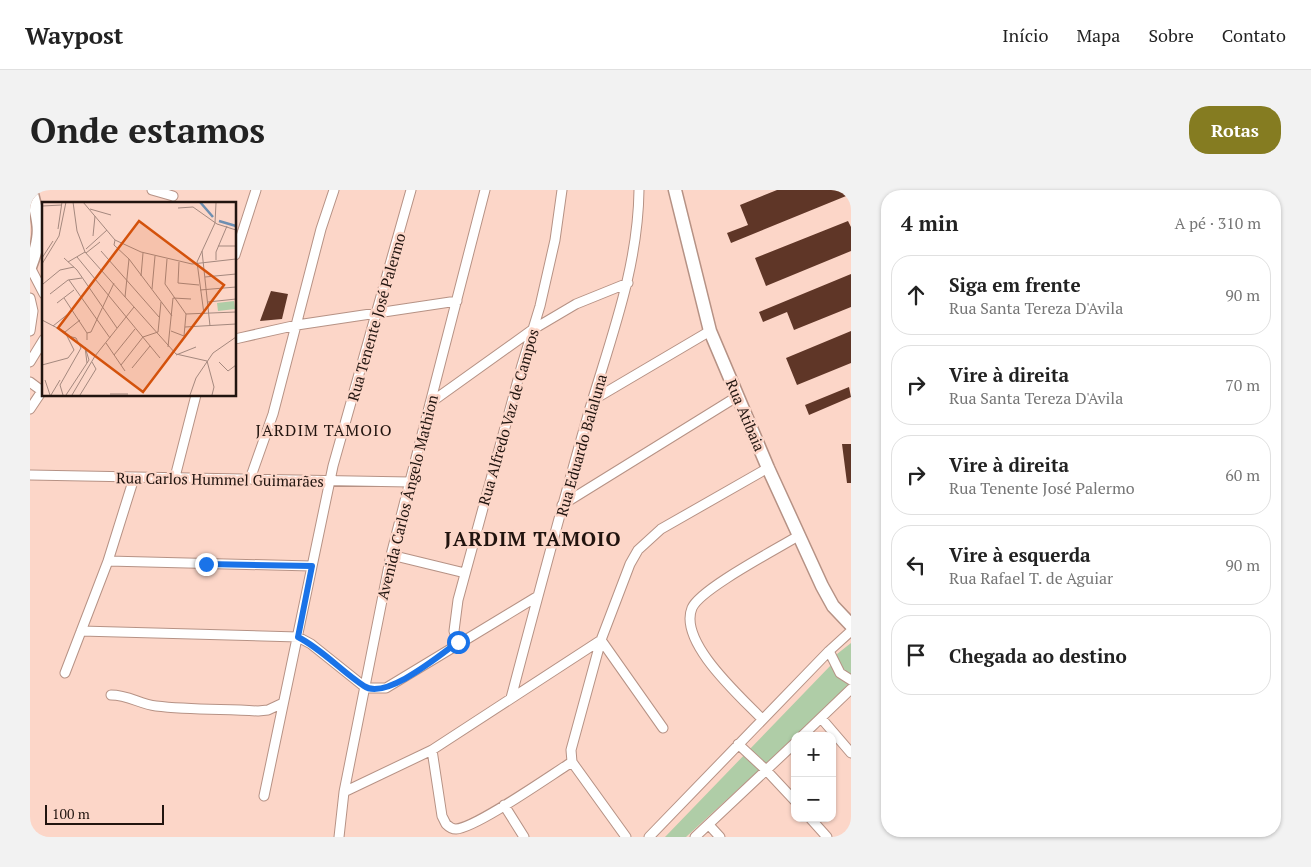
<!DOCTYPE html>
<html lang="pt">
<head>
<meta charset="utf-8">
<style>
  body { margin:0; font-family:"PT Serif",serif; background:#f2f2f2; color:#222 }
  .controls { position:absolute; right:15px; bottom:15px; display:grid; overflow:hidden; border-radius:10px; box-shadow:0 1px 4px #0004 }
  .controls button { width:45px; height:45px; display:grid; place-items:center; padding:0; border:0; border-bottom:1px solid #e0e0e0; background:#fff; color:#222; font:25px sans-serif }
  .scale { position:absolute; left:15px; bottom:12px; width:119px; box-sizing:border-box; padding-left:5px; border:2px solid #21140f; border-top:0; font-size:14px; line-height:18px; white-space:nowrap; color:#21140f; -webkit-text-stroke:4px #fcd6c8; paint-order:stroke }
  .stop { position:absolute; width:15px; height:15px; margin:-11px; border:4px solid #1a73e8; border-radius:50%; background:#fff }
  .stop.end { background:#1a73e8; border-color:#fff; box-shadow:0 1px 5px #0008 }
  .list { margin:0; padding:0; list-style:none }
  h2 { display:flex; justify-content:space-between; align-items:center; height:65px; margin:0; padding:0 20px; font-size:21px }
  h2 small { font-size:16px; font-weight:400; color:#767676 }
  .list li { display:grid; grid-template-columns:32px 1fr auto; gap:15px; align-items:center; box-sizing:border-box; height:80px; margin:0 10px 10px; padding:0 10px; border:1px solid #e0e0e0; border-radius:20px }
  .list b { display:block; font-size:19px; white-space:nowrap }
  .list p { margin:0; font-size:16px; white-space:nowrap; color:#767676 }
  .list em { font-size:16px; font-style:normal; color:#767676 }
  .icon { flex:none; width:28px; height:28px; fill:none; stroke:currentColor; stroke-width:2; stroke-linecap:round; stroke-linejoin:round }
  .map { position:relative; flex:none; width:821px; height:647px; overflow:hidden; border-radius:20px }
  header { display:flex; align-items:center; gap:30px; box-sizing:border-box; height:70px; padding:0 25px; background:#fff; border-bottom:1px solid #e0e0e0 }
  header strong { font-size:24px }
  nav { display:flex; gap:28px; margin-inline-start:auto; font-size:18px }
  .intro { display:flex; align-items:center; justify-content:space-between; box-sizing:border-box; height:120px; padding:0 30px }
  h1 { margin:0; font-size:35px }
  .button { padding:12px 22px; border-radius:20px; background:#857c21; color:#fff; font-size:18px; font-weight:700 }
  main { display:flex; gap:30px; padding:0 30px }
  aside { flex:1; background:#fff; border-radius:20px; box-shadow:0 1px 4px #0004 }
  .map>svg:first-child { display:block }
</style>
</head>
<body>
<header>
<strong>Waypost</strong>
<nav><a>Início</a><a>Mapa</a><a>Sobre</a><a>Contato</a></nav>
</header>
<div class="intro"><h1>Onde estamos</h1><a class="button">Rotas</a></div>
<main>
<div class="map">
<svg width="821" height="647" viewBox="0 0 821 647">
  <rect width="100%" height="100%" fill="#fcd6c8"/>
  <!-- green -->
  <path fill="#afcda7" d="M821 453V486C813 481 806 473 807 464Z
    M802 474 810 487 821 496 656 647H635Z"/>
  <!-- building -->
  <path fill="#5f3627" d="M747 0H821V4L701 53 697 43 718 35 710 15Z
    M818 31 821 37V61L736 96 725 68Z
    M821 84V117L764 140 757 122 733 132 729 122Z
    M241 101 258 104 252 129 230 131Z
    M821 141V173L767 195 756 168Z
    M819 197 821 207 779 225 775 215Z
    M812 254H821V293H817Z"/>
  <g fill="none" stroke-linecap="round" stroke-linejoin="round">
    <!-- street casing -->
    <g stroke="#b69285" stroke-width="11">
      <path id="street" d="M122 0 143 6
        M205 65 226 0
        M0 77 14 104
        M0 108 3 121 0 141
        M205 149 267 135 427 111
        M0 172 14 149
        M0 192 12 201 0 219
        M563 210 680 141
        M400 213 502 140 546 114 598 93
        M0 285 380 292
        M145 287 166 205
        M220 289 243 224 291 39 304 0
        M532 315 708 206
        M361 365 435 383
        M78 371 281 376
        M51 441 268 447 281 454 336 498H356L508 406
        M571 450 633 538
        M428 453 424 441 428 410 492 175 510 116 525 50 532 0
        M799 461 810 483 821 490
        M35 483 78 371 104 288
        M81 505C98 505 110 514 126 516 160 520 195 519 228 521L238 520 253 513
        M481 508C506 413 531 319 558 225 580 150 608 79 609 0
        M791 528 821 563
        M732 529C711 507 648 452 662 418 670 399 747 359 768 346
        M772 546 821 499
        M708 554 736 580 765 611
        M402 560 412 626 416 634C419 637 422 639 426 639 446 638 521 585 542 572
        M542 572 541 560 571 450 600 374 608 360 631 339 738 278
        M542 572 596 647
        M314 602 402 560 571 450
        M234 606 303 276 381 0
        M474 615 494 647
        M780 628 797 647
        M679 635 690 647
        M309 647 314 602 361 365 455 0
        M619 647 799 461 821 441
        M665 647 765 553"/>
    </g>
    <!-- secondary casing -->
    <g stroke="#b69285" stroke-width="15">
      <path id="secondary" d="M645 0 680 141 738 278 792 396 803 416 821 435
        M0 77C13 43 10 35 1 0"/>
    </g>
    <!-- street -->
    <use href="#street" stroke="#fff" stroke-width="9"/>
    <!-- secondary -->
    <use href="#secondary" stroke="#fff" stroke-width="12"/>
  </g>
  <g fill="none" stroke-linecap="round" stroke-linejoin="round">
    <!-- route -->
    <path stroke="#1a73e8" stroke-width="6" d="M176 374 282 376 268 447C293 460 311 481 334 496 355 511 410 465 428 452"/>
  </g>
  <g text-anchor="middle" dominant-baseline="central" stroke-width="5" stroke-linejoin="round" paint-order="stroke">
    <!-- street labels -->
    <g font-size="15" fill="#21140f" stroke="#fcd6c8">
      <text transform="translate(346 127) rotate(-74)">Rua Tenente José Palermo</text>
      <text transform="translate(716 225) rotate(67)">Rua Atibaia</text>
      <text transform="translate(478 227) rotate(-74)">Rua Alfredo Vaz de Campos</text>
      <text transform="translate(551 255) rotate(-74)">Rua Eduardo Balaluna</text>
      <text transform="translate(190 289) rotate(1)">Rua Carlos Hummel Guimarães</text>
      <text transform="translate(377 307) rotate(-76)">Avenida Carlos Ângelo Mathion</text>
    </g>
    <!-- neighbourhood labels -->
    <g font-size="16" letter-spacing="1" fill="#21140f" stroke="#fcd6c8">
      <text x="294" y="240">JARDIM TAMOIO</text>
    </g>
    <!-- district labels -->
    <g font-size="20" font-weight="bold" letter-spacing="1" fill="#21140f" stroke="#fcd6c8">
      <text x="503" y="348">JARDIM TAMOIO</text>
    </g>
  </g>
  <!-- overview -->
  <g transform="translate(12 12)">
    <rect width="194" height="194" fill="#fcd6c8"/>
    <path d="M192 99 193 107 176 109 175 101Z" fill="#afcda7"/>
    <path fill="none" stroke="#6e8fb1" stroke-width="2.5" d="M158 0 171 15M177 19 194 24"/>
    <path fill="none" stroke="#a4887e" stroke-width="1" d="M31 0 35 29 43 50 134 152 165 159M41 0 73 38 99 50 150 62 194 57M173 0H189M0 4 20 3M136 6 151 5 175 22 194 28M48 7 69 13M16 27 20 0M51 34 53 14M73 38 72 43 87 57 130 114M176 44H194M44 47 65 28M59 49 117 115M160 49 168 124M44 51 58 40M35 55 118 156M0 56 11 39M22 56 35 68 75 126M125 57 123 82 144 112M174 58V50L185 24M26 60 43 50M137 60 136 81 157 83M0 62 17 34 24 0M99 74 101 51M163 75 194 72M27 78 68 136M1 82 18 68 32 65M110 87 113 54M158 88 194 85M8 92 26 78 40 76M83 95 87 57M22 96 45 131M131 96 149 97M166 100 194 97M15 101 32 88M144 112 194 110M162 112 155 60 173 21 174 1M0 118 23 130 32 148 26 156 0 163M11 124 31 108M143 125 194 122M129 129 142 134 144 112M23 130 38 118M45 138V131L49 130 72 81M64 141 83 169M126 145 131 96M72 153 93 127M134 153 154 145M165 159 172 185 170 193M177 160 186 169 194 163M79 163 101 135 116 130 119 100M90 166 108 144M3 178 8 193M68 192H86M9 193 18 178M21 193 18 183 39 146 34 136 26 134M24 193 47 158 43 145 45 161M30 193 53 154 92 105M38 193 54 167 50 160M148 193 154 176 171 151 194 135"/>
    <path fill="#d4520c" fill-opacity="0.15" stroke="#d4520c" stroke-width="2.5" d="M97 19 182 83 101 190 16 126Z"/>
    <rect width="194" height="194" fill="none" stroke="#21140f" stroke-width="2.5"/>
  </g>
</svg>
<div class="controls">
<button>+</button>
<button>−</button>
</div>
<div class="scale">100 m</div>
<div class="stop" style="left:428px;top:452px"></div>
<div class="stop end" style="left:176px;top:374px"></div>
</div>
<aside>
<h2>4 min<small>A pé · 310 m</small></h2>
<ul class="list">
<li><svg class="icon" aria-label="ahead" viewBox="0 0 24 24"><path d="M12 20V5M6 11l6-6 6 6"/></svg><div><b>Siga em frente</b><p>Rua Santa Tereza D'Avila</p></div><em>90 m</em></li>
<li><svg class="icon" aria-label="right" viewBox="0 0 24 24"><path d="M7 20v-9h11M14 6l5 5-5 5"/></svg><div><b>Vire à direita</b><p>Rua Santa Tereza D'Avila</p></div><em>70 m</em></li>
<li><svg class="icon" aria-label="right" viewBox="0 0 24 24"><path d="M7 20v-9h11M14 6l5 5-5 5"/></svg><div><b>Vire à direita</b><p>Rua Tenente José Palermo</p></div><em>60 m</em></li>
<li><svg class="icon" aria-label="left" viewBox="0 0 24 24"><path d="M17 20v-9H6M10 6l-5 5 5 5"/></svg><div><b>Vire à esquerda</b><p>Rua Rafael T. de Aguiar</p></div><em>90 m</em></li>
<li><svg class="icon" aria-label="arrive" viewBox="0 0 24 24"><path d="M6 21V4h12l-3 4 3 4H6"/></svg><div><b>Chegada ao destino</b></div></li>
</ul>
</aside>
</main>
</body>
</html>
